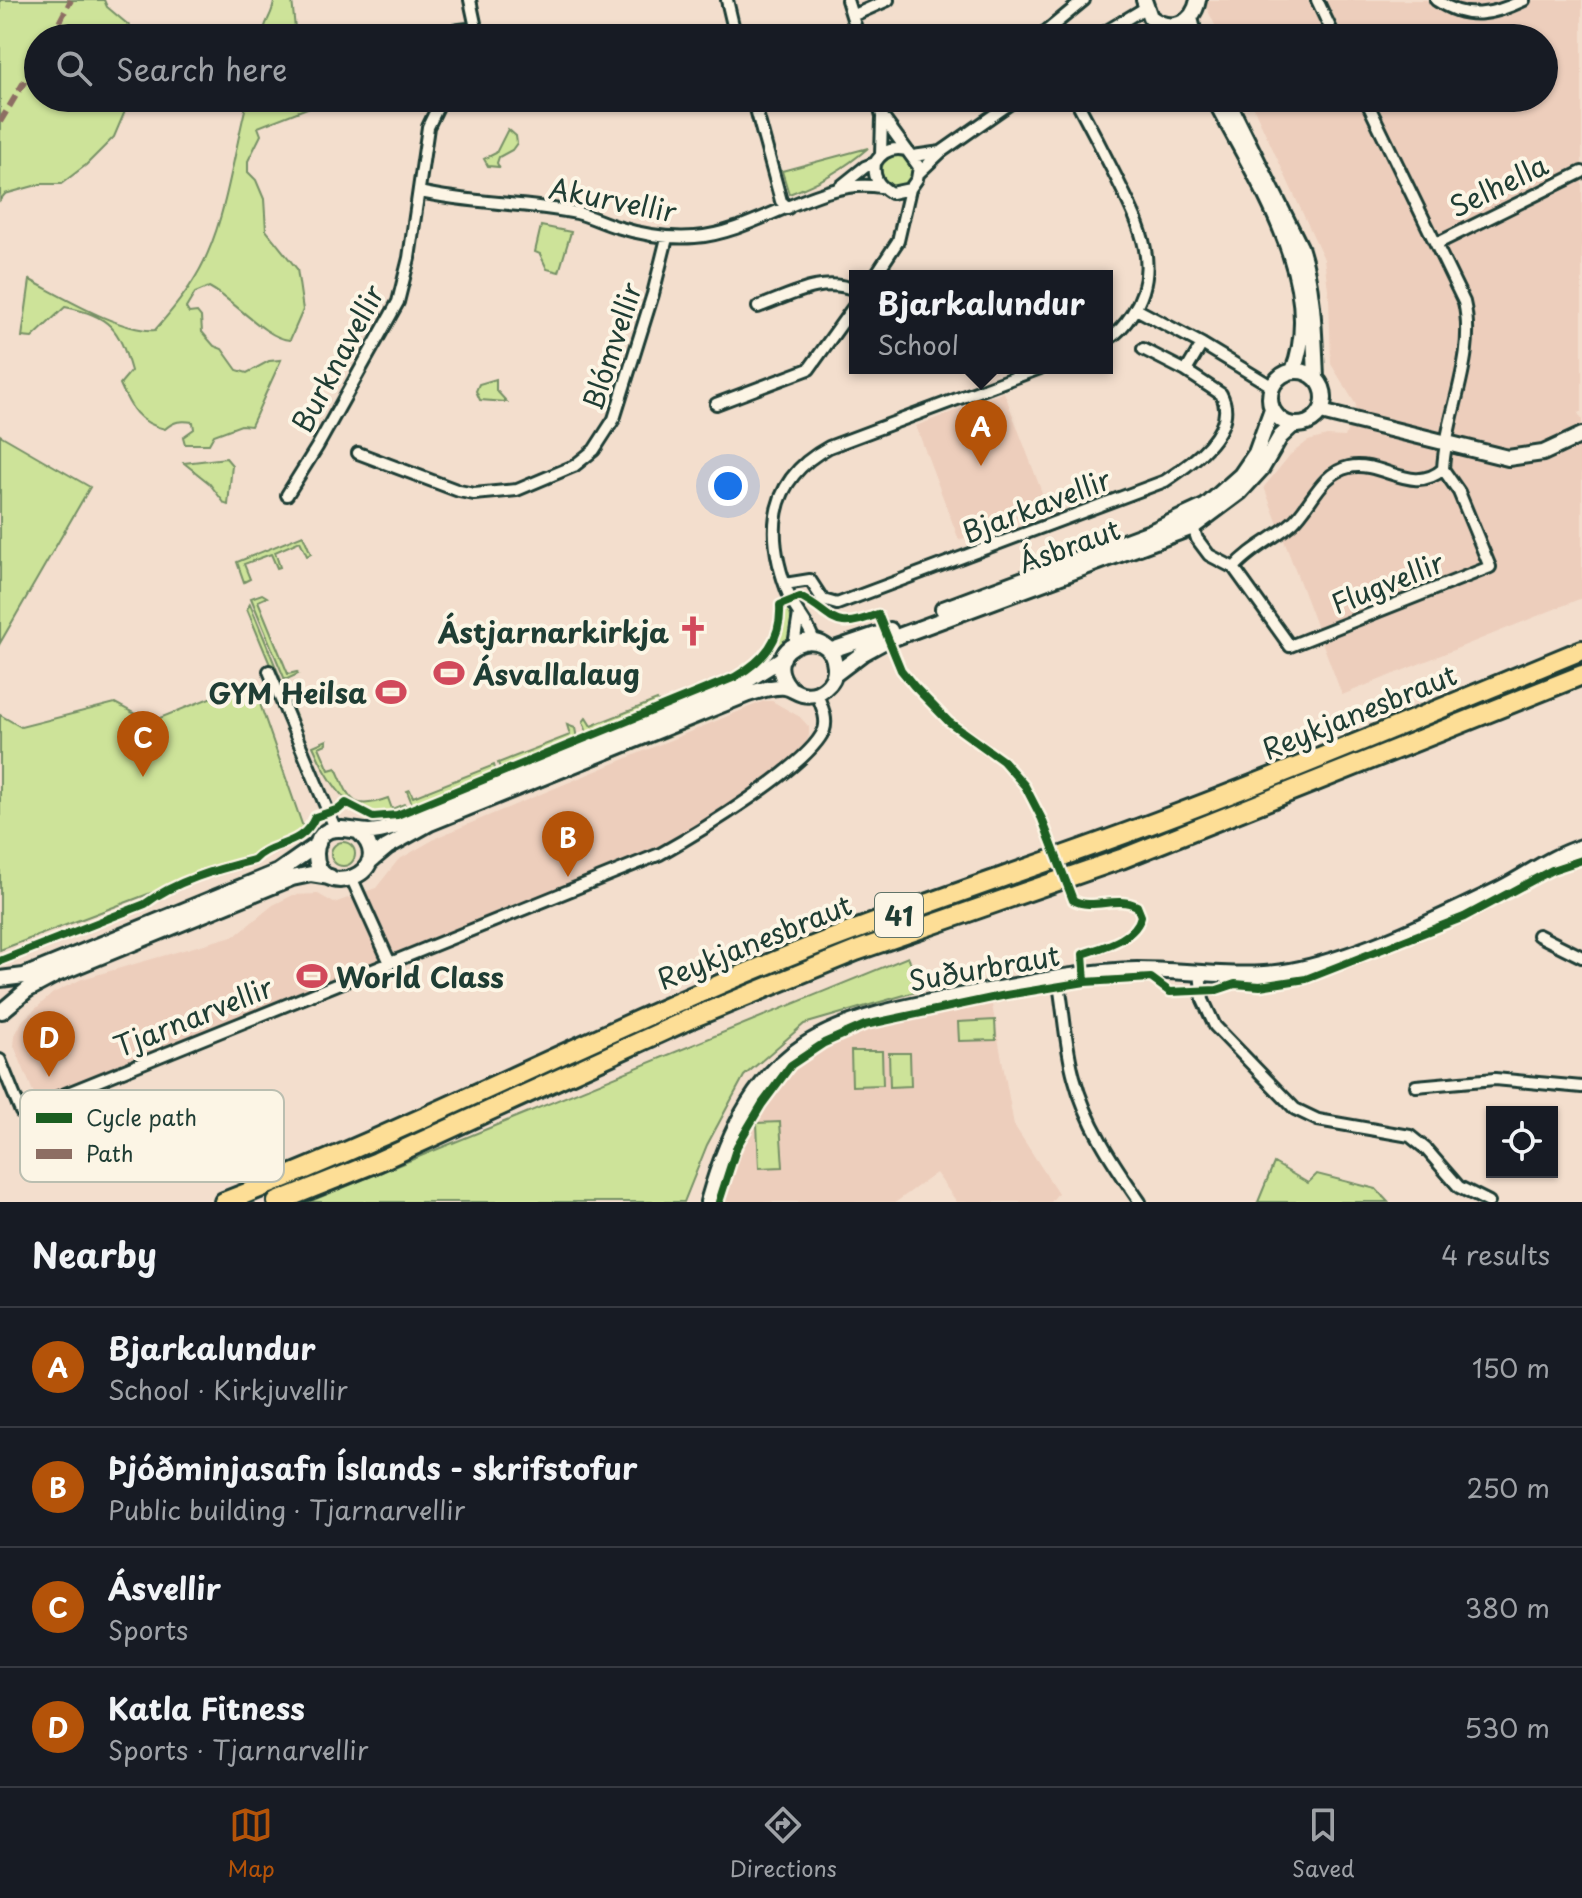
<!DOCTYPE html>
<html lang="en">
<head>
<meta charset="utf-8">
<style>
  body { margin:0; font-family:"Playpen Sans",sans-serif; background:#242831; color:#f1f3f6 }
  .controls { position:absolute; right:24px; bottom:24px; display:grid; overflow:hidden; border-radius:0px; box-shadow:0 2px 6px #0004 }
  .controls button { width:72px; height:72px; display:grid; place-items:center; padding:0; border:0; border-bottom:2px solid #363941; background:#171b24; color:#f1f3f6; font:40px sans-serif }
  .you { position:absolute; left:728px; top:486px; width:28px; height:28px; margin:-20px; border:6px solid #fff; border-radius:50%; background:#1a73e8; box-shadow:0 0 0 12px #1a73e833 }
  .badge { display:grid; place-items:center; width:52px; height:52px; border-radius:50%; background:#b45309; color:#fff; font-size:26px; font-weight:700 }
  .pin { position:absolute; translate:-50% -66px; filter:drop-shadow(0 2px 4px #0008) }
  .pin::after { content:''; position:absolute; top:42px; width:28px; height:24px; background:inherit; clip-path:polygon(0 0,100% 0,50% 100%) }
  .popup { position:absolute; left:849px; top:270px; width:264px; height:104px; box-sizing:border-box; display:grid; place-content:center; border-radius:0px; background:#171b24; filter:drop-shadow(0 2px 6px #0005); font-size:26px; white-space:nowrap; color:#9ea1a6 }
  .popup b { font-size:30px; color:#f1f3f6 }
  .popup::after { content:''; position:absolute; left:50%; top:100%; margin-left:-16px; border:16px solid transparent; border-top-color:#171b24 }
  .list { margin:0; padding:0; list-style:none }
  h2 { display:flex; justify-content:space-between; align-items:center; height:104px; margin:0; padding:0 32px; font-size:34px }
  h2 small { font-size:26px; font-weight:400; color:#9ea1a6 }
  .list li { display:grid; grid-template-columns:52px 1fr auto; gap:24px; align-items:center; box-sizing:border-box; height:120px; padding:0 32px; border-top:2px solid #363941 }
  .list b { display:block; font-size:30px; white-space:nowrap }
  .list p { margin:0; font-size:26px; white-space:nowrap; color:#9ea1a6 }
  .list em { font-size:26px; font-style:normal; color:#9ea1a6 }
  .icon { flex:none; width:44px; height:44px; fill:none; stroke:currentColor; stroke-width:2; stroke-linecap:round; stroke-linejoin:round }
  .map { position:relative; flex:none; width:1582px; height:1202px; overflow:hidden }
  .search { position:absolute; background:#171b24; box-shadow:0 2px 6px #0004; left:24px; right:24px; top:24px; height:88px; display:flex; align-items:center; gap:20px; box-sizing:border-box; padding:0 28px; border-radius:44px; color:#9ea1a6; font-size:30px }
  .sheet { height:584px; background:#171b24 }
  nav { display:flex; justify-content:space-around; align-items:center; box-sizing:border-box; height:112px; border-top:2px solid #363941; background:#171b24; font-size:22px; color:#9ea1a6 }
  nav a { display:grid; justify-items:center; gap:4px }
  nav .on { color:#b45309 }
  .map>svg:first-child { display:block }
</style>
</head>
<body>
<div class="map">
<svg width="1582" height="1202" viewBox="0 0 1582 1202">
  <rect width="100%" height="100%" fill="#f3decd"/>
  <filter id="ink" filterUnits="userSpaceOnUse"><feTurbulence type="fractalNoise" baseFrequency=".0125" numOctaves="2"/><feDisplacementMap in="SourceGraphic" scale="16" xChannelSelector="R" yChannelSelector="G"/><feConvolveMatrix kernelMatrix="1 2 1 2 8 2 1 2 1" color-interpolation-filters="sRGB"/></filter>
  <g filter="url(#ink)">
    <!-- built -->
    <path fill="#edcebc" d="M1203 0H1582V411L1578 413 1582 420V598L1342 695 1264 487 1290 455 1308 441 1327 436 1345 437 1356 405 1331 364 1329 296 1324 259 1249 98H1544V38H1221Z
      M1004 392 1047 506 959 540 916 426Z
      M764 701H772L800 717 809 727V736L805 745 758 786 680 839 646 856 37 1101 14 1046 15 1035 23 1020 53 993 82 979 236 935 273 905 293 895 318 894 334 903 376 888 398 860 440 836Z
      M992 1005 1014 1125 1058 1193 1051 1202H957L936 1173 896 1202H726L737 1163 764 1105 794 1069 830 1046 877 1026Z"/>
    <!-- green -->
    <path fill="#cde399" stroke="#769066" stroke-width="2" d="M0 0H104L107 7 132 28 130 38H38V98H139L125 111 114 137 86 165 61 184H41L5 194 0 200Z
      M274 0H292L296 38H263C262 23 274 15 274 0Z
      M248 98H333L258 127 261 135 248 161V172L256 180 264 199 266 230 297 269 303 310 290 340C266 339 233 299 209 287L195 293 186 308 189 313 197 312 201 317 202 332 214 346 222 349 237 370 247 373 269 361 281 360 251 426 241 425 214 435 209 444H185L183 437 194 429 193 422C181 420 174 421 165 429 138 423 130 407 120 384L131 371C119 328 110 316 65 307L32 338 22 337 30 280C61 296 122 333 155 330 170 313 185 295 196 276 226 227 233 153 248 98Z
      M508 129 516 136 517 143 512 150 499 157 497 163 499 167 488 166 484 159 496 153Z
      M868 148C844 169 819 183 789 194L782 171Z
      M881 172a16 16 0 1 1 32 0a16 16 0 1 1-32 0Z
      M541 226 571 232 559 272 547 269 540 254 535 252Z
      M496 379V390L507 402 480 400 476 391 479 384Z
      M0 435 90 487 0 643Z
      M226 458 232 465 228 505 225 504 209 483 184 463Z
      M303 535 311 554 307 556 300 541 275 552 280 567 277 568 271 554 244 564 250 579 244 582 237 562Z
      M262 594 267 597 258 601 288 674 297 672 298 674 285 680 251 598Z
      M250 604 297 719 293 720 247 609Z
      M787 605C802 635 778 656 757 674L592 737C641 718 750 687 776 642 782 631 782 619 783 606Z
      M252 681 303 827 291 840 0 950V715L21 727 115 703 150 722Z
      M657 700 660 706 588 735 583 722 586 718 591 726Z
      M716 712 717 717 452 823 450 819Z
      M567 725 575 728 577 739 501 770 498 763 570 735Z
      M327 740 326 744 319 747 329 770 336 768C350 799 351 812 388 798L392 809 404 804 409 807C359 836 330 785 313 746Z
      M494 765 496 772 413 806 407 791 410 790 413 797Z
      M331 854a12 12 0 1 1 24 0a12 12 0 1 1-24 0Z
      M908 957 922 990 804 1024 744 1076 707 1145 684 1202H308Z
      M995 1020 996 1040 959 1041 958 1022Z
      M882 1051 883 1085 852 1086 851 1051Z
      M889 1053H910L911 1086 890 1087Z
      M780 1122 783 1167 759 1168 757 1123Z
      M1274 1163 1308 1183 1317 1174 1376 1189 1388 1202H1258Z"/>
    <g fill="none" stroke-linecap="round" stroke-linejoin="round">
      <!-- street casing -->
      <g stroke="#1f3d34" stroke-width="16">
        <path id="street" d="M470 0 476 28 475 38
          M727 0 736 38
          M847 0 859 38
          M1317 0 1335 38
          M1436 0C1466 21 1493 15 1524 0
          M852 16 888 0
          M428 34 476 28
          M1038 38 1084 0
          M1095 38 1145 8
          M753 98 781 201 788 208
          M877 98 882 116 919 167 917 179 910 189 891 193C878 185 873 178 875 163 882 151 893 147 906 150
          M1075 98C1089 124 1102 149 1115 175 1137 220 1164 266 1132 314 1125 325 1118 333 1107 340
          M881 155 882 118
          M913 156 941 152
          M919 173 941 152 1018 98
          M840 187 865 167 875 163
          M420 192C471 204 525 202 577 213 590 216 603 223 617 227 643 235 668 239 695 237 756 233 822 176 880 187
          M1436 244 1582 172
          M875 276 898 241 910 189
          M758 307C789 296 822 276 855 290
          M1136 309 1202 344 1273 387
          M1143 349 1186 371
          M716 404 809 369 855 305
          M358 453 459 491 474 494 517 490 574 466 594 450 614 419 653 294 667 238
          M287 495 317 447 398 302 409 258 428 127 442 98
          M1193 527 1197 539 1209 555 1234 568 1290 646 1490 567 1459 492 1443 469C1446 413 1477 357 1464 302L1365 98
          M1234 568C1251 548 1274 539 1293 522 1312 504 1321 473 1349 467 1382 460 1413 496 1443 469
          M785 584 810 580 823 600 837 604 1165 481C1190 465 1240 430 1221 394L1186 371 1202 344
          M814 642C810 625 797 614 790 598 765 537 766 481 829 447L1040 368
          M794 645 799 614
          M269 671 335 828
          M352 879 390 963
          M1538 935 1582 957
          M1200 973 1203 1000 1215 1026 1295 1109 1318 1120 1410 1136 1426 1149 1459 1187 1489 1202
          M1058 978C1064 1011 1065 1045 1074 1077 1086 1123 1113 1163 1140 1202
          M0 1060 21 1112 660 854C696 834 809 766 824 730 828 718 821 705 817 694
          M1416 1086 1495 1079 1582 1087"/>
      </g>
      <!-- secondary casing -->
      <g stroke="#1f3d34" stroke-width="20">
        <path id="secondary" d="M1144 0 1150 17C1170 33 1193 25 1198 0
          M1190 18 1195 38
          M1214 98C1254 176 1328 282 1293 371
          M1226 98 1300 247C1314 290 1314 334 1316 378
          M1270 398a27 27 0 1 1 54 0a27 27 0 1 1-54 0Z
          M1321 412 1508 458 1543 453 1582 435
          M943 609 1150 532 1206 506 1241 475 1256 453 1272 409
          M829 651 890 630
          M834 675 863 653 883 642 1193 527 1240 492 1262 468 1280 437 1293 425
          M358 831C403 872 315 905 316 853 318 817 350 832 369 832 378 832 385 830 394 827L740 685 783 658
          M369 862 387 847 430 823 748 694C760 690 773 686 785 687 791 688 795 692 802 694 818 698 836 684 835 667 832 619 755 646 789 687
          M0 979 24 976 278 872 318 844
          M2 1011 27 990 57 974 292 878 311 874 330 877
          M708 1202C755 1036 826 1021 982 992 1032 983 1085 971 1137 970 1191 970 1247 981 1300 969 1364 955 1443 917 1502 888 1529 874 1552 856 1582 847"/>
      </g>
      <!-- highway casing -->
      <g stroke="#1f3d34" stroke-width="24">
        <path id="highway" d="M224 1202C428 1123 622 1020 826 941 940 897 1057 860 1172 816 1310 764 1446 706 1582 650
          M277 1202 377 1162 692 1018 856 951 1121 859 1582 675"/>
      </g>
      <!-- street -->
      <use href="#street" stroke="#fcf5e5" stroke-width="10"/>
      <!-- secondary -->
      <use href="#secondary" stroke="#fcf5e5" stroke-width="14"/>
      <!-- highway -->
      <use href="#highway" stroke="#fdde96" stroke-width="18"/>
      <!-- quiet -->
      <path stroke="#8d6e63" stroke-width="6" stroke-dasharray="12 6" stroke-linecap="butt" d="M51 38 71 0
        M0 122 38 59"/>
      <!-- cycleway casing -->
      <g stroke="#fcf5e5" stroke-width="13">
        <path id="cycleway" d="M0 961 145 904C175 881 218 869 254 860 271 841 302 848 315 817L339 809 346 803 373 817 397 815 735 677C764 660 782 640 780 605L800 597C837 616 830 633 878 614L901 670 914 686 949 722 1003 761 1025 786 1042 819 1073 900C1093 911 1116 895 1137 906L1141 916C1136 939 1103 947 1083 954L1085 982
          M719 1202 737 1146 762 1104 791 1065 824 1043 865 1025 1006 995 1085 982 1151 978 1170 992 1217 990 1235 984 1260 986 1306 979 1464 917 1552 870 1582 860"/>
      </g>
      <!-- cycleway -->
      <use href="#cycleway" stroke="#1b5e20" stroke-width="8"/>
    </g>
  </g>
  <!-- icons -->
  <defs>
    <g id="church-bare" transform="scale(2.4)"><path d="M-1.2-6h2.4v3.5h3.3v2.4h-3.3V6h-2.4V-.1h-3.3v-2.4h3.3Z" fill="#d1495b" stroke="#fcf5e5" stroke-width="2.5" paint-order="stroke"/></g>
    <g id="stadium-bare" transform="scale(2.4)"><path d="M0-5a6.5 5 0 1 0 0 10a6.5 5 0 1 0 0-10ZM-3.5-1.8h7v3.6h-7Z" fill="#d1495b" stroke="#fcf5e5" stroke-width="2.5" paint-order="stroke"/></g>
  </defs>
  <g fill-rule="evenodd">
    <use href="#church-bare" x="693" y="631"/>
    <use href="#stadium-bare" x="449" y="673"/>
    <use href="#stadium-bare" x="391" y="692"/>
    <use href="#stadium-bare" x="312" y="976"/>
  </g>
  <g text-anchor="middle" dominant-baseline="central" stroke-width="8" stroke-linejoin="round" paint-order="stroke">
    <!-- shield labels -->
    <rect fill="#fcf5e5" stroke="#617469" stroke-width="2" x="875" y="893" width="48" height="44" rx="6"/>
    <g font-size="26" font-weight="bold" fill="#1f3d34">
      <text x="899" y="915">41</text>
    </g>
    <!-- street labels -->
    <g font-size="28" fill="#1f3d34" stroke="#fcf5e5">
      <text transform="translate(1498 185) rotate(-26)">Selhella</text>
      <text transform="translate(613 199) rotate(11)">Akurvellir</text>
      <text transform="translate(611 346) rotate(-72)">Blómvellir</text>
      <text transform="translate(337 358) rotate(-62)">Burknavellir</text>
      <text transform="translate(1036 505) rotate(-21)">Bjarkavellir</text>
      <text transform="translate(1069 545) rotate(-20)">Ásbraut</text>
      <text transform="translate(1387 582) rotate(-22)">Flugvellir</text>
      <text transform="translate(1359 711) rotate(-22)">Reykjanesbraut</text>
      <text transform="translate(754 941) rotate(-22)">Reykjanesbraut</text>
      <text transform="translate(984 967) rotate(-10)">Suðurbraut</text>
      <text transform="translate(193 1016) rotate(-22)">Tjarnarvellir</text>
    </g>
    <!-- poi labels -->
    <g font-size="28" font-weight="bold" fill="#1f3d34" stroke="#fcf5e5" text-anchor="end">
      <text x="669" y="631">Ástjarnarkirkja</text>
      <text x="473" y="673" text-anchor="start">Ásvallalaug</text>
      <text x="367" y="692">GYM Heilsa</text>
      <text x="336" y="976" text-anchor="start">World Class</text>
    </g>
  </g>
  <!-- legend -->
  <rect x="20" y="1090" width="264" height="92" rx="12" fill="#fcf5e5" stroke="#babeb0" stroke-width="2"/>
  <rect x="36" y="1113" width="36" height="10" fill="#1b5e20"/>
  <rect x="36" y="1149" width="36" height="10" fill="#8d6e63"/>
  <g font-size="22" fill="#1f3d34">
    <text x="86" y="1126">Cycle path</text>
    <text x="86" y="1162">Path</text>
  </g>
</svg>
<div class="controls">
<button><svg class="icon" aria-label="locate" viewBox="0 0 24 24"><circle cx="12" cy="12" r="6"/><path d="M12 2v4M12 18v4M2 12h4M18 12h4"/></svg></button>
</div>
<div class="you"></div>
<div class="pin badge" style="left:981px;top:466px">A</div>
<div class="popup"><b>Bjarkalundur</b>School</div>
<div class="pin badge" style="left:568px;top:877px">B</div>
<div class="pin badge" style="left:143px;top:777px">C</div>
<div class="pin badge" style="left:49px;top:1077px">D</div>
<div class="search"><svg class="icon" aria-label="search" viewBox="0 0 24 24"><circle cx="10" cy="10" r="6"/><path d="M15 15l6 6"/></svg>Search here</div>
</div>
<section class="sheet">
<h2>Nearby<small>4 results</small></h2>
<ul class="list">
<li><span class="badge">A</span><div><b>Bjarkalundur</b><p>School · Kirkjuvellir</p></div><em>150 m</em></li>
<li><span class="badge">B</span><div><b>Þjóðminjasafn Íslands - skrifstofur</b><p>Public building · Tjarnarvellir</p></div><em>250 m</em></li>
<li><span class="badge">C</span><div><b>Ásvellir</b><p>Sports</p></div><em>380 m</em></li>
<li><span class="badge">D</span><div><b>Katla Fitness</b><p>Sports · Tjarnarvellir</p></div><em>530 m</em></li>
</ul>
</section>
<nav>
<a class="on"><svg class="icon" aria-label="map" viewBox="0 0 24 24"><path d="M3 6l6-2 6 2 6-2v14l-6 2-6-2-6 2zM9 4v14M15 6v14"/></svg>Map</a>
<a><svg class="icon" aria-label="directions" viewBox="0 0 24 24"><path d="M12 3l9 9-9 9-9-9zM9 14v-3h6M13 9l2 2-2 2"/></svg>Directions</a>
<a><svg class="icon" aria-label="saved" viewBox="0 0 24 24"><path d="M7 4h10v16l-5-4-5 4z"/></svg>Saved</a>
</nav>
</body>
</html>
